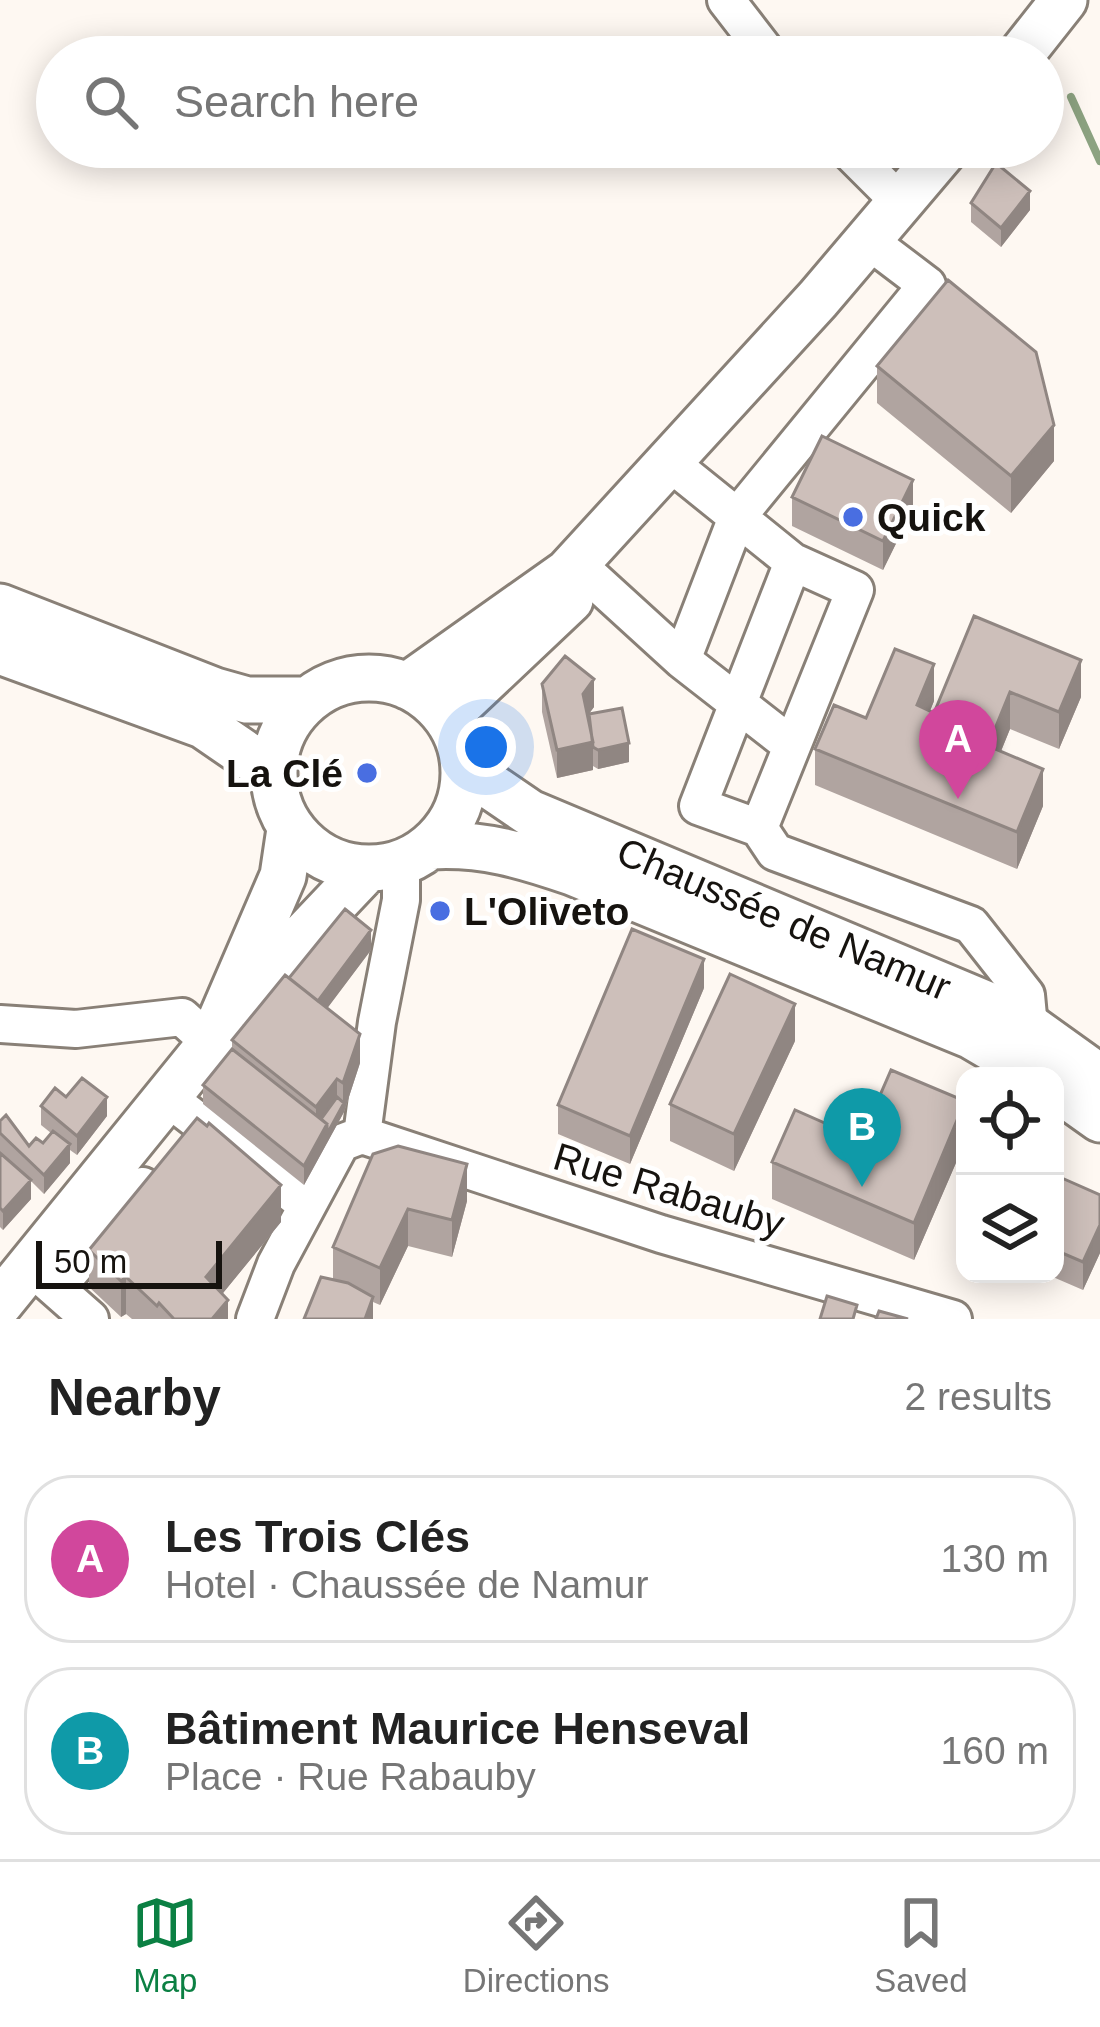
<!DOCTYPE html>
<html lang="en">
<head>
<meta charset="utf-8">
<style>
  body { margin:0; font-family:Helvetica,sans-serif; background:#f6f6f6; color:#222 }
  .controls { position:absolute; right:36px; bottom:36px; display:grid; overflow:hidden; border-radius:24px; box-shadow:0 6px 30px #0003 }
  .controls button { width:108px; height:108px; display:grid; place-items:center; padding:0; border:0; border-bottom:3px solid #e0e0e0; background:#fff; color:#222; font:60px sans-serif }
  .scale { position:absolute; left:36px; bottom:30px; width:186px; box-sizing:border-box; padding-left:12px; border:6px solid #16130f; border-top:0; font-size:33px; line-height:42px; white-space:nowrap; color:#16130f; -webkit-text-stroke:9px #fff; paint-order:stroke }
  .you { position:absolute; left:486px; top:747px; width:42px; height:42px; margin:-30px; border:9px solid #fff; border-radius:50%; background:#1a73e8; box-shadow:0 0 0 18px #1a73e833 }
  .badge { display:grid; place-items:center; width:78px; height:78px; border-radius:50%; background:#0b8043; color:#fff; font-size:39px; font-weight:700 }
  .pin { position:absolute; translate:-50% -99px; filter:drop-shadow(0 3px 6px #0008) }
  .pin::after { content:''; position:absolute; top:63px; width:42px; height:36px; background:inherit; clip-path:polygon(0 0,100% 0,50% 100%) }
  .list { margin:0; padding:0; list-style:none }
  h2 { display:flex; justify-content:space-between; align-items:center; height:156px; margin:0; padding:0 48px; font-size:51px }
  h2 small { font-size:39px; font-weight:400; color:#767676 }
  .list li { display:grid; grid-template-columns:78px 1fr auto; gap:36px; align-items:center; box-sizing:border-box; height:168px; margin:0 24px 24px; padding:0 24px; border:3px solid #e0e0e0; border-radius:48px }
  .list b { display:block; font-size:45px; white-space:nowrap }
  .list p { margin:0; font-size:39px; white-space:nowrap; color:#767676 }
  .list em { font-size:39px; font-style:normal; color:#767676 }
  .icon { flex:none; width:66px; height:66px; fill:none; stroke:currentColor; stroke-width:2; stroke-linecap:round; stroke-linejoin:round }
  .map { position:relative; flex:none; width:1100px; height:1319px; overflow:hidden }
  .search { position:absolute; background:#fff; box-shadow:0 6px 30px #0003; left:36px; right:36px; top:36px; height:132px; display:flex; align-items:center; gap:30px; box-sizing:border-box; padding:0 42px; border-radius:66px; color:#767676; font-size:45px }
  .sheet { height:540px; background:#fff }
  nav { display:flex; justify-content:space-around; align-items:center; box-sizing:border-box; height:168px; border-top:3px solid #e0e0e0; background:#fff; font-size:33px; color:#767676 }
  nav a { display:grid; justify-items:center; gap:6px }
  nav .on { color:#0b8043 }
  .map>svg:first-child { display:block }
</style>
</head>
<body>
<div class="map">
<svg width="1100" height="1319" viewBox="0 0 1100 1319">
  <rect width="100%" height="100%" fill="#fef8f2"/>
  <g fill="none" stroke-linecap="round" stroke-linejoin="round">
    <!-- stream -->
    <path stroke="#8ca281" stroke-width="8" d="M1071 97 1100 161"/>
    <!-- minor casing -->
    <g stroke="#898077" stroke-width="42">
      <path id="minor" d="M726 0 770 57
        M845 147 902 204
        M679 470 793 562 855 590 759 828 775 852 971 925 1026 995 1029 1027
        M591 577 682 660 791 745
        M682 660 737 517 927 285 869 241
        M759 828 698 806 793 562
        M0 1024 76 1029 182 1017 211 1043
        M168 1098 307 1205
        M362 1135 661 1234 953 1319
        M362 1135 377 1022 401 900V863
        M39 1274 90 1319
        M56 1288 143 1186
        M255 1319 276 1264 341 1143 362 1135"/>
    </g>
    <!-- major casing -->
    <g stroke="#898077" stroke-width="51">
      <path id="major" d="M1019 57 1064 0
        M0 607 215 691 247 700H307
        M0 651 203 725 273 773
        M274 773a95 95 0 1 1 190 0a95 95 0 1 1-190 0Z
        M407 686 568 572 818 299 947 147
        M446 717 570 600
        M464 768 530 813 990 1006 1029 1027 1100 1078
        M431 846C482 843 523 855 572 872L972 1036 1040 1076
        M241 1002 367 869
        M1055 1087 1100 1119
        M0 1303 211 1043 283 876 290 829"/>
    </g>
    <!-- minor -->
    <use href="#minor" stroke="#fff" stroke-width="36"/>
    <!-- major -->
    <use href="#major" stroke="#fff" stroke-width="45"/>
  </g>
  <!-- wall -->
  <path fill="#b0a4a0" d="M971 203 1030 210 1001 247 971 222Z
    M877 366 1054 461 1011 513 877 403Z
    M792 497 913 509 883 570 792 526Z
    M974 616 1081 697 1059 749 1010 729 1001 751 1043 806 1017 869 815 785V749L866 718 934 701 930 711 934 713Z
    M542 684 594 707 587 716 589 726 629 762 598 769 593 766V770L557 778 542 712Z
    M371 950 327 1008 360 1063 344 1112 304 1185 203 1104V1085L232 1049V1040L289 978Z
    M704 988 630 1164 558 1134V1105Z
    M795 1041 734 1171 670 1141V1104Z
    M965 1101V1142L914 1260 772 1199V1162L861 1139Z
    M41 1106 107 1116 77 1155 70 1150V1163L44 1194 31 1181V1199L3 1230 0 1227V1153L17 1168 0 1152V1121L29 1146 43 1143 51 1133 41 1125Z
    M373 1154 467 1201 452 1257 408 1246 380 1305 373 1302V1319L333 1280V1247Z
    M1055 1175 1100 1195V1253L1083 1290 1046 1274H1055Z
    M281 1222 222 1294 228 1319H132L126 1314 121 1317 89 1287V1250Z"/>
  <!-- shaded-wall -->
  <path fill="#908682" d="M1030 191V210L1001 247V228Z
    M1054 425V461L1011 513V476Z
    M913 480V509L883 570V541Z
    M1081 660V697L1059 749V712Z
    M934 664V701L917 742V705Z
    M594 679V707L583 722V694Z
    M1010 692V729L988 783V746Z
    M593 742V770L557 778V750Z
    M629 743V762L598 769V750Z
    M1043 769V806L1017 869V832Z
    M371 930V950L314 1026V1007Z
    M704 959V988L630 1164V1136Z
    M795 1004V1041L734 1171V1134Z
    M360 1034V1063L344 1112 304 1185V1166L327 1124 343 1105V1083Z
    M337 1079V1107L316 1125V1107Z
    M107 1097V1116L77 1155V1136Z
    M965 1105V1142L914 1260V1223Z
    M70 1144V1163L44 1194V1175Z
    M467 1164V1201L452 1257V1220Z
    M31 1180V1199L3 1230V1211Z
    M281 1185V1222L206 1314V1277Z
    M408 1209V1246L380 1305V1268Z
    M1100 1225V1253L1083 1290V1262Z
    M126 1277V1314L121 1317V1281Z
    M373 1297V1319H365Z
    M228 1300V1319H212Z"/>
  <!-- building -->
  <path fill="#cdbfba" stroke="#908682" stroke-width="3" d="M996 163 1030 191 1001 228 971 203Z
    M948 280 1036 352 1054 425 1011 476 877 366Z
    M822 436 913 480 883 541 792 497Z
    M974 616 1081 660 1059 712 1010 692 988 746 1043 769 1017 832 815 749 834 705 866 718 895 649 934 664 917 705 934 713Z
    M565 656 594 679 583 694 593 742 557 750 542 684Z
    M622 708 629 743 598 750 593 747 589 714Z
    M345 909 371 930 318 1001 289 978Z
    M632 929 704 959 630 1136 558 1105Z
    M730 974 795 1004 734 1134 670 1104Z
    M285 975 360 1034 343 1083 337 1079 316 1107 232 1040Z
    M232 1049 327 1124 304 1166 203 1085Z
    M891 1070 965 1101 914 1223 772 1162 795 1110 861 1139Z
    M82 1078 107 1097 77 1136 41 1106 55 1088 66 1097Z
    M337 1097 344 1103 327 1134V1124L321 1119Z
    M6 1115 29 1146 36 1138 43 1143 53 1131 70 1144 44 1175 0 1133V1121Z
    M197 1118 207 1126 209 1123 281 1185 206 1277 228 1300 212 1319H174L159 1303 157 1306 126 1277 121 1281 89 1250Z
    M398 1146 467 1164 452 1220 408 1209 380 1268 333 1247 373 1154Z
    M0 1153 31 1180 3 1211 0 1208Z
    M1055 1175 1100 1195V1225L1083 1262 1055 1250Z
    M321 1277 348 1283 373 1297 365 1319H304Z
    M827 1296 857 1305 853 1319H820Z
    M879 1311 908 1319H876Z"/>
  <!-- markers -->
  <g fill="#496ee1" stroke="#fff" stroke-width="4.5">
    <circle cx="853" cy="517" r="12"/>
    <circle cx="367" cy="773" r="12"/>
    <circle cx="440" cy="911" r="12"/>
  </g>
  <g text-anchor="middle" dominant-baseline="central" stroke-width="10" stroke-linejoin="round" paint-order="stroke">
    <!-- poi labels -->
    <g font-size="39" font-weight="bold" fill="#16130f" stroke="#fff" text-anchor="start">
      <text x="877" y="517">Quick</text>
      <text x="343" y="773" text-anchor="end">La Clé</text>
      <text x="464" y="911">L'Oliveto</text>
    </g>
    <!-- street labels -->
    <g font-size="39" fill="#16130f" stroke="#fff">
      <text transform="translate(784 919) rotate(23)">Chaussée de Namur</text>
      <text transform="translate(669 1190) rotate(17)">Rue Rabauby</text>
    </g>
  </g>
</svg>
<div class="controls">
<button><svg class="icon" aria-label="locate" viewBox="0 0 24 24"><circle cx="12" cy="12" r="6"/><path d="M12 2v4M12 18v4M2 12h4M18 12h4"/></svg></button>
<button><svg class="icon" aria-label="layers" viewBox="0 0 24 24"><path d="M12 4l9 5-9 5-9-5zM3 14l9 5 9-5"/></svg></button>
</div>
<div class="scale">50 m</div>
<div class="you"></div>
<div class="pin badge" style="left:958px;top:799px;background:#d1479c">A</div>
<div class="pin badge" style="left:862px;top:1187px;background:#0f9aa8">B</div>
<div class="search"><svg class="icon" aria-label="search" viewBox="0 0 24 24"><circle cx="10" cy="10" r="6"/><path d="M15 15l6 6"/></svg>Search here</div>
</div>
<section class="sheet">
<h2>Nearby<small>2 results</small></h2>
<ul class="list">
<li><span class="badge" style="background:#d1479c">A</span><div><b>Les Trois Clés</b><p>Hotel · Chaussée de Namur</p></div><em>130 m</em></li>
<li><span class="badge" style="background:#0f9aa8">B</span><div><b>Bâtiment Maurice Henseval</b><p>Place · Rue Rabauby</p></div><em>160 m</em></li>
</ul>
</section>
<nav>
<a class="on"><svg class="icon" aria-label="map" viewBox="0 0 24 24"><path d="M3 6l6-2 6 2 6-2v14l-6 2-6-2-6 2zM9 4v14M15 6v14"/></svg>Map</a>
<a><svg class="icon" aria-label="directions" viewBox="0 0 24 24"><path d="M12 3l9 9-9 9-9-9zM9 14v-3h6M13 9l2 2-2 2"/></svg>Directions</a>
<a><svg class="icon" aria-label="saved" viewBox="0 0 24 24"><path d="M7 4h10v16l-5-4-5 4z"/></svg>Saved</a>
</nav>
</body>
</html>
